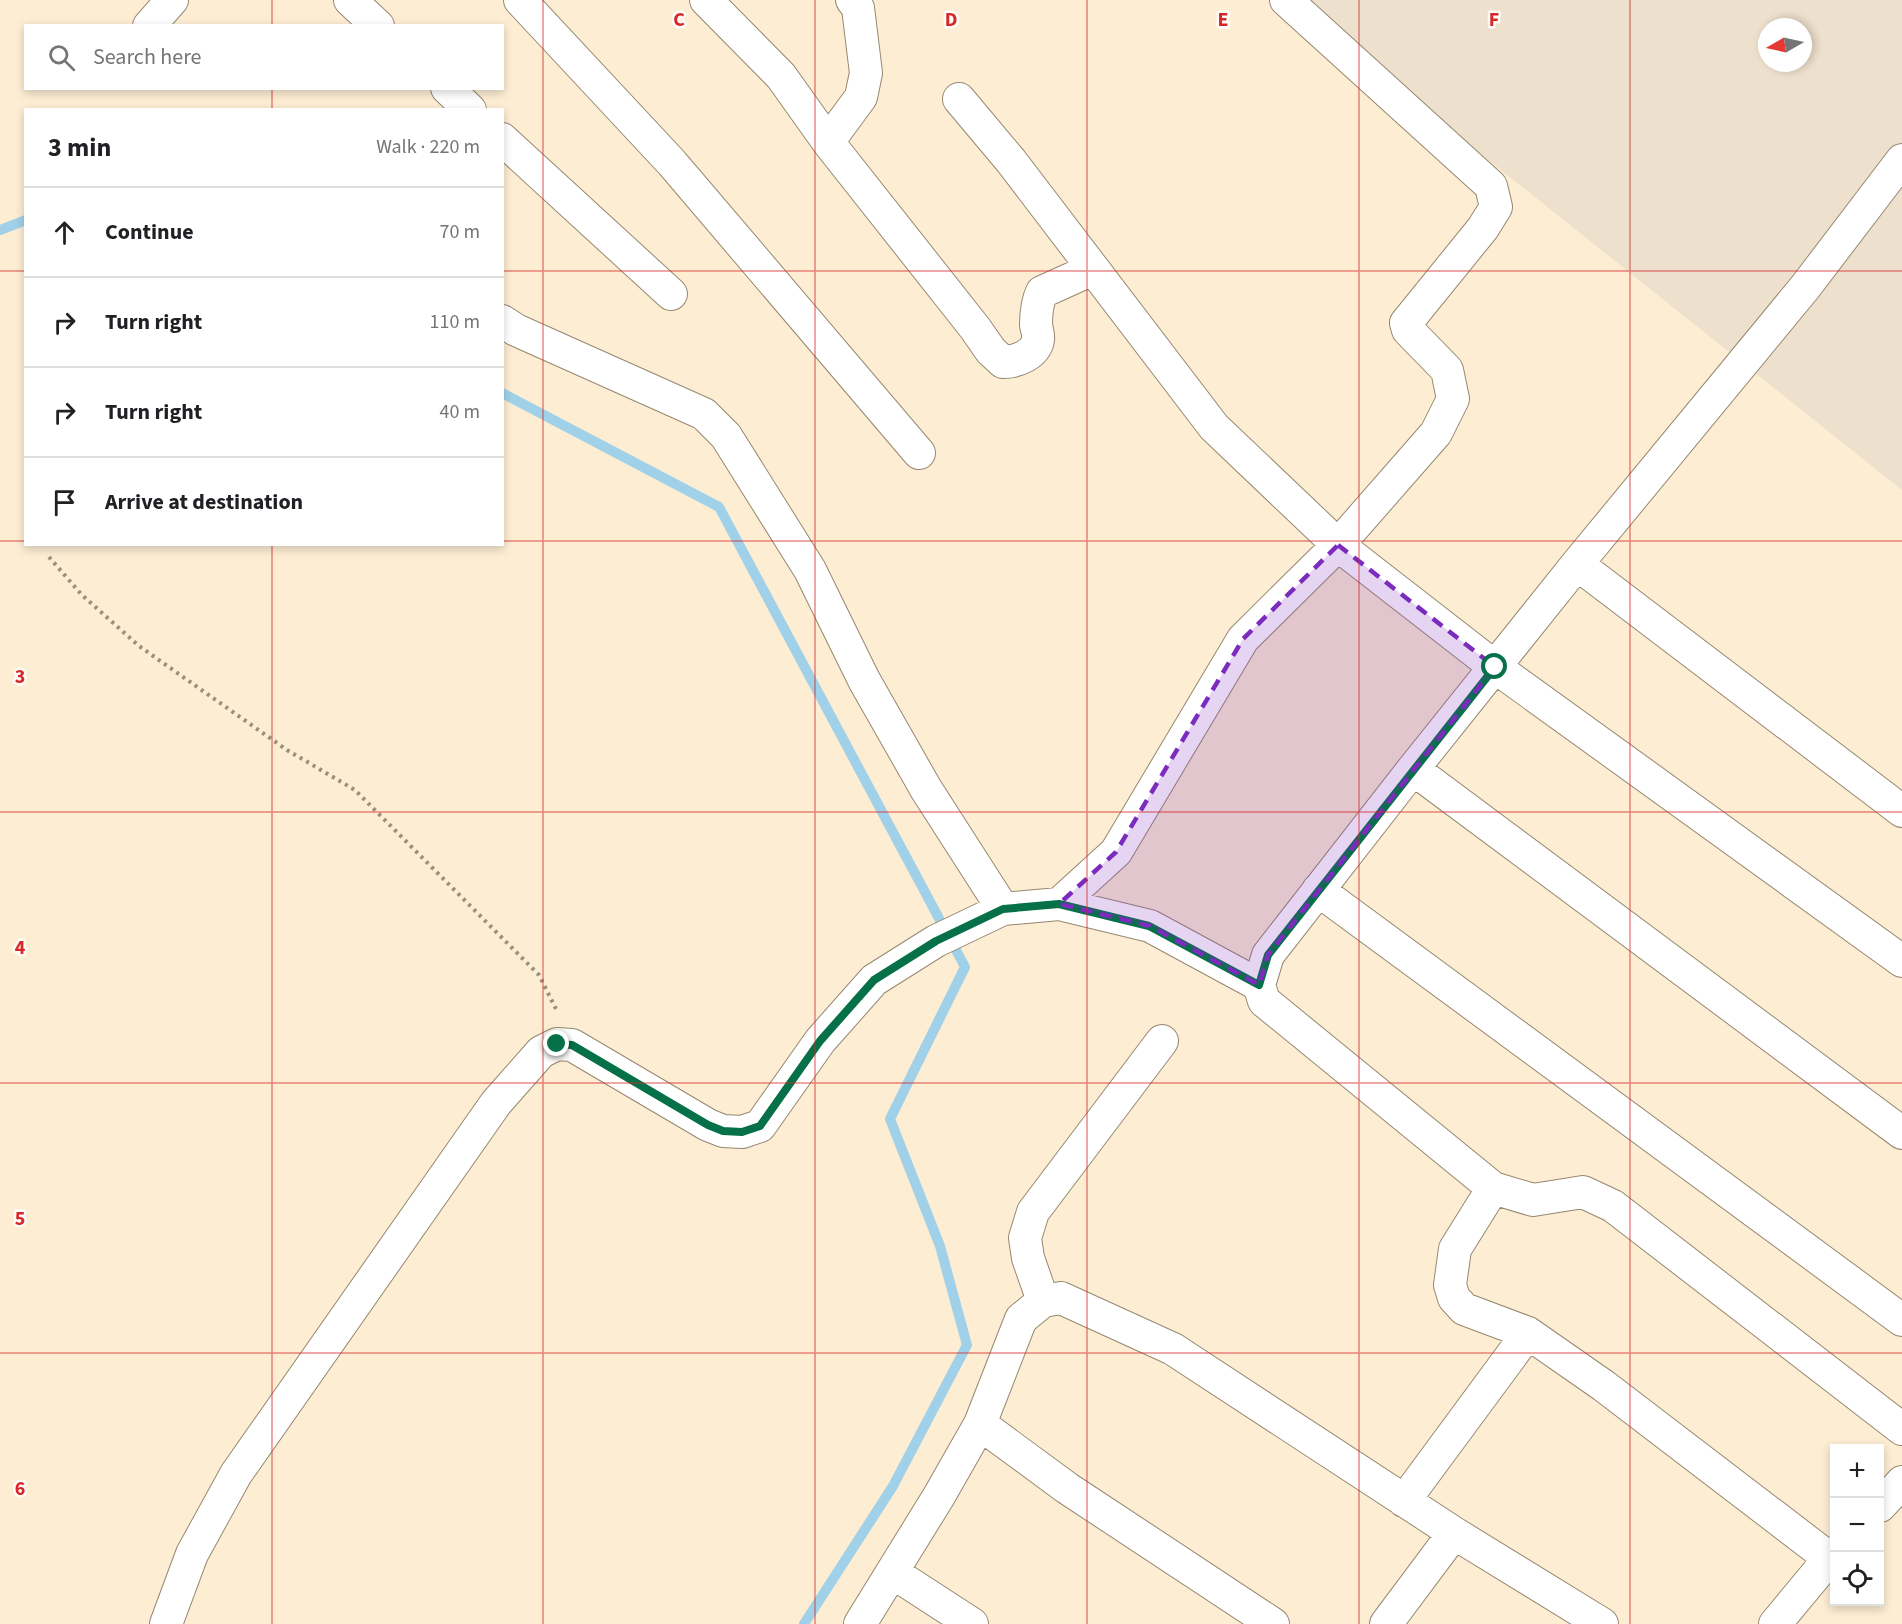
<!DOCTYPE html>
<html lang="en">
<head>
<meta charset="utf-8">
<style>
  body { margin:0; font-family:"Source Sans 3",sans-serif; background:#f6f6f6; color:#202124 }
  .controls { position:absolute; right:18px; bottom:18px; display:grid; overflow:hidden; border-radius:0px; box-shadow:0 3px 9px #0003 }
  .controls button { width:54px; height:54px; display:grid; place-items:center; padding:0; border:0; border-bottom:2px solid #e0e0e0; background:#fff; color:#202124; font:30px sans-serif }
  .compass { position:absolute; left:1758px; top:18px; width:54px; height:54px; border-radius:50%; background:#fff; box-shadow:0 3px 9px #0003; rotate:261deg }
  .stop { position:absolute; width:18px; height:18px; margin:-14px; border:4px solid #067148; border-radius:50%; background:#fff }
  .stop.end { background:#067148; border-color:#fff; box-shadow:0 2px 6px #0008 }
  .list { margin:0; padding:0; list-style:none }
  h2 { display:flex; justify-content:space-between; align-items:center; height:78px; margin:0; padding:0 24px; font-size:26px }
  h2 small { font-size:20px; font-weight:400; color:#757577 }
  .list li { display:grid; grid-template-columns:39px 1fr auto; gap:18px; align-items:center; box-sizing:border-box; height:90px; padding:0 24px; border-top:2px solid #e0e0e0 }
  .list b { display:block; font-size:22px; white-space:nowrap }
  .list em { font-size:20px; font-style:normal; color:#757577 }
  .icon { flex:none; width:33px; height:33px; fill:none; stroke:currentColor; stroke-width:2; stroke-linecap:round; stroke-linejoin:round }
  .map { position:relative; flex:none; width:1902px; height:1624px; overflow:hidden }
  .search { position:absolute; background:#fff; box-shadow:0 3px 9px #0003; left:24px; top:24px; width:480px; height:66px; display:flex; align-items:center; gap:15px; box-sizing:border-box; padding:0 21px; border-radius:0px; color:#757577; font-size:22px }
  .panel { position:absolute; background:#fff; box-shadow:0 3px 9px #0003; left:24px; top:108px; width:480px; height:438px; border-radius:0px }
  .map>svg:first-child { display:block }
</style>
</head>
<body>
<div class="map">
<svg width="1902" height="1624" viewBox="0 0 1902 1624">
  <rect width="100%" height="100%" fill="#fcedd3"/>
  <!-- industrial -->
  <path fill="#ede0cc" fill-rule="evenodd" d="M1288 0H1902V490ZM1767 27H1803V63H1767Z"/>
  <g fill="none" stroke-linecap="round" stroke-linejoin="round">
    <!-- stream -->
    <path stroke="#a1d1e8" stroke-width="10" d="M0 230 26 220
      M502 393 719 507 965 967 890 1119 940 1246 967 1345 893 1486 804 1624"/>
    <!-- street casing -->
    <g stroke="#968870" stroke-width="34">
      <path id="street" d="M350 0 378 26
        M520 0 672 163 919 453
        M706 0 781 76 828 142 975 328 991 351 1003 362C1016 362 1035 355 1038 340 1039 336 1037 330 1036 325 1036 314 1037 302 1042 292L1093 269
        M149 26 172 0
        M447 88 470 110
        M959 99 1011 161 1214 427 1338 545 1495 667 1902 961
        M502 139 671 294
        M828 142 861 97 866 73 858 8 852 0
        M1902 160 1806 286 1577 564 1413 769 1268 955 1259 985 1264 1001 1493 1188 1533 1200 1583 1192 1613 1206 1902 1429
        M502 321 516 330 704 414 726 436 810 570 864 680 926 789 1003 909
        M1577 564 1902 811
        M1413 769 1902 1133
        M1318 890 1902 1320
        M1059 904 1116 852 1243 639 1338 545 1436 433 1453 399 1447 370 1408 330 1406 323 1483 228 1496 207 1491 186 1286 0
        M1493 1188 1455 1249 1450 1285 1454 1298 1464 1309 1528 1333 1604 1386 1829 1558
        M1043 1301 1028 1258 1025 1238 1033 1212 1162 1041
        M980 1424 1067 1488 1273 1624
        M1404 1501 1528 1333
        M1880 1506 1902 1482
        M892 1572 972 1624
        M166 1624 192 1554 236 1474 496 1103 541 1052 557 1044 572 1045 708 1125 723 1131 742 1132 760 1126 820 1041 874 980 936 941 1003 909 1059 904 1150 926 1259 985
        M860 1624 939 1496 980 1424 1021 1319 1043 1301 1061 1298 1173 1349 1454 1533 1602 1624
        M1386 1624 1454 1533
        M1775 1624 1834 1553"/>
    </g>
    <!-- path -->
    <path stroke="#998f7d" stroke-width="4" stroke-dasharray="3 4.5" stroke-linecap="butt" d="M49 557 81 594 139 646 287 750 355 790 539 975 557 1011"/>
    <!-- street -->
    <use href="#street" stroke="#fff" stroke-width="32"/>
  </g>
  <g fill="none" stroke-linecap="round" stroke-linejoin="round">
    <!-- route -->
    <path stroke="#067148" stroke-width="8" d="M557 1044 572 1045 708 1125 723 1131 742 1132 760 1126 820 1041 874 980 936 941 1003 909 1059 904 1149 926 1259 985 1268 955 1495 667"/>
  </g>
  <!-- marked area -->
  <path fill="#7b2cbf" fill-opacity="0.2" stroke="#7b2cbf" stroke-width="4.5" stroke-dasharray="12 8" stroke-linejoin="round" d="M1338 545 1495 667 1268 955 1259 985 1150 926 1059 904 1116 852 1243 639Z"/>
  <!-- grid -->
  <path fill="none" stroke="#d62828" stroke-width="1.5" stroke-opacity="0.55" d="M272 0V26M543 0V1624M815 0V1624M1087 0V1624M1359 0V1624M1630 0V1624M272 88V110M0 271H26M502 271H1902M0 541H26M502 541H1902M272 544V1624M0 812H1902M0 1083H1902M0 1353H1902"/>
  <g font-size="20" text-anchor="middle" font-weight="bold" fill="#d62828" stroke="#fffcf7" stroke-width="5" stroke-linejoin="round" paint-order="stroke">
    <text x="679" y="26">C</text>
    <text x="951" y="26">D</text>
    <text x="1223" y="26">E</text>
    <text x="1494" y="26">F</text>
    <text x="20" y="683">3</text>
    <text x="20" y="954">4</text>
    <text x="20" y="1225">5</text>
    <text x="20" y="1495">6</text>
  </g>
</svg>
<div class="controls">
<button>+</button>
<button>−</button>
<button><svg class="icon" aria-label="locate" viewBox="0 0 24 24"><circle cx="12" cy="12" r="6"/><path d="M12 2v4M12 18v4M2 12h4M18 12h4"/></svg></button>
</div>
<svg class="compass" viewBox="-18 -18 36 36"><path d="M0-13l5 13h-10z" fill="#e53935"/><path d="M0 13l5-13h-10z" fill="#757577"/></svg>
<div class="stop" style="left:1495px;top:667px"></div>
<div class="stop end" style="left:557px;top:1044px"></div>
<div class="search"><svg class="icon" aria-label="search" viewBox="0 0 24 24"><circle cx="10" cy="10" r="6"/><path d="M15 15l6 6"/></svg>Search here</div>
<section class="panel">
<h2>3 min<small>Walk · 220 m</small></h2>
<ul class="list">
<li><svg class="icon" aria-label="ahead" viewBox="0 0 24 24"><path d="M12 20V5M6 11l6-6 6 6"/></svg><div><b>Continue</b></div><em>70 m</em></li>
<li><svg class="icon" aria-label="right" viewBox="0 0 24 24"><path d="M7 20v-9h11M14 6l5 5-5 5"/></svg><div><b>Turn right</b></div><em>110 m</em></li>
<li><svg class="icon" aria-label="right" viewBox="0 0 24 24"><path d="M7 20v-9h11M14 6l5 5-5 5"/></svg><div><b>Turn right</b></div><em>40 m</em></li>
<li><svg class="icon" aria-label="arrive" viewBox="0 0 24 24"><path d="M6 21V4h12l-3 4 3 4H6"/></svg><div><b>Arrive at destination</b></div></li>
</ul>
</section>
</div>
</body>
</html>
